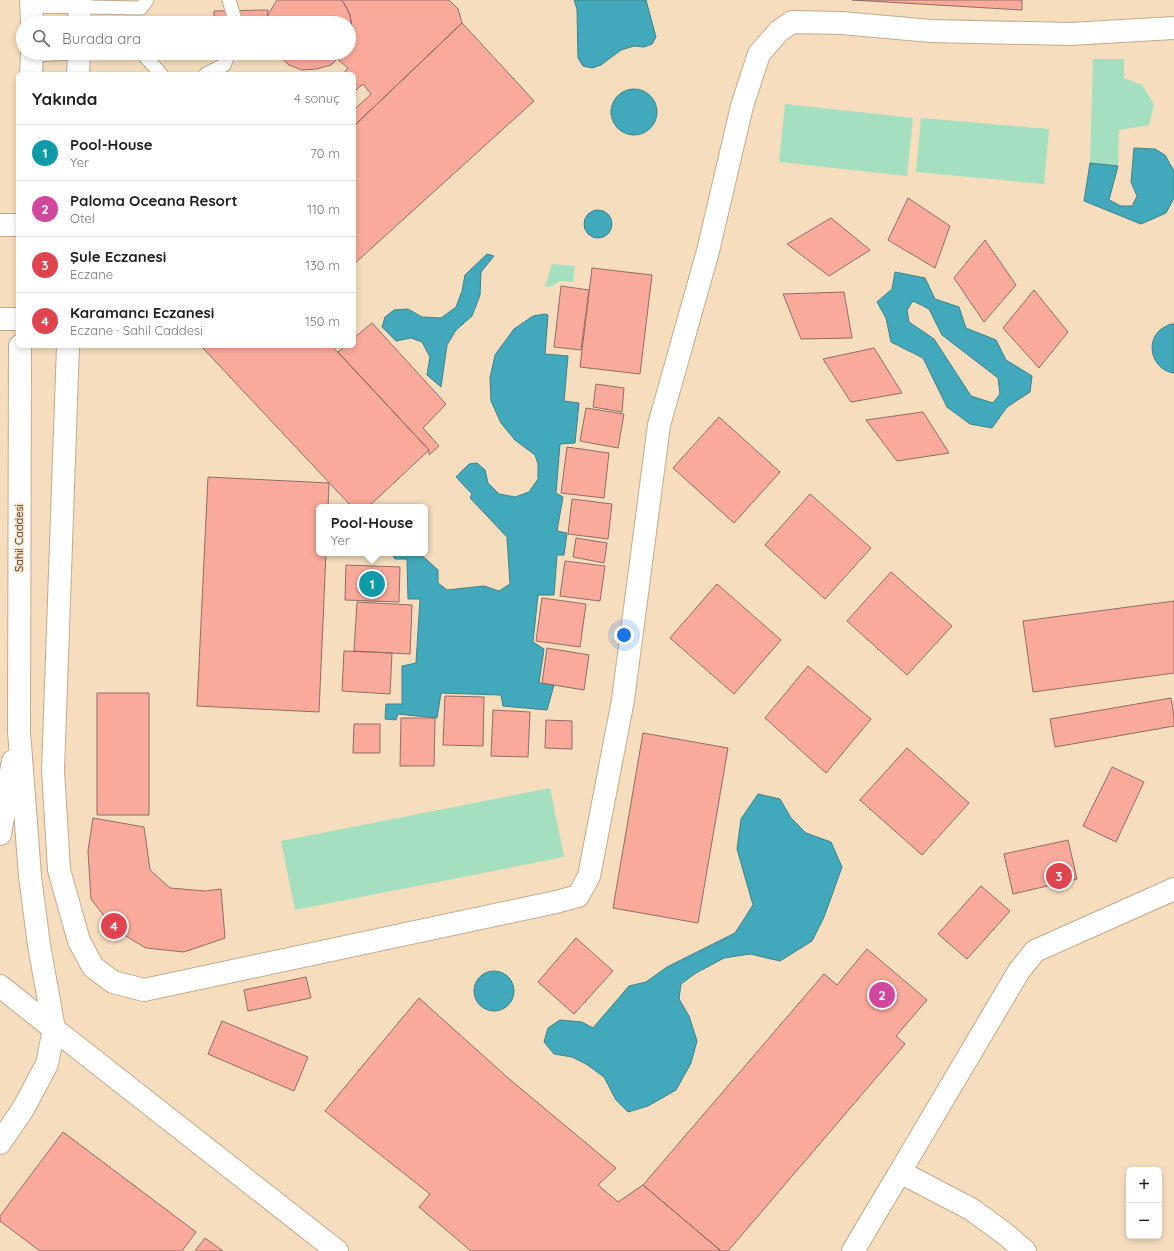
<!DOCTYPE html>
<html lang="tr">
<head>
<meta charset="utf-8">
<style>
  body { margin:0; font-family:Quicksand,sans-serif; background:#f2f2f2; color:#202124 }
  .controls { position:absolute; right:12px; bottom:12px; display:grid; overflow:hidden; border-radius:6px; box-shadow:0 2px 6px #0003 }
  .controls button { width:36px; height:36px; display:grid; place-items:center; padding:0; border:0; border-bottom:1px solid #e0e0e0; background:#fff; color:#202124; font:20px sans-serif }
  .you { position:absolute; left:624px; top:635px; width:14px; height:14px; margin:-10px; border:3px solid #fff; border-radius:50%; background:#1a73e8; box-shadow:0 0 0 6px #1a73e833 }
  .badge { display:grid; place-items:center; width:26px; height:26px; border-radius:50%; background:#c43b75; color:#fff; font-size:13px; font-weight:700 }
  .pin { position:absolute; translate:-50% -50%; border:2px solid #fff; box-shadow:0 1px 4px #0006 }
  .popup { position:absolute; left:316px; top:504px; width:112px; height:52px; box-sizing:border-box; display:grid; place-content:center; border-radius:6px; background:#fff; filter:drop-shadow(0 1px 3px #0005); font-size:13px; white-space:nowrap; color:#757577 }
  .popup b { font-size:15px; color:#202124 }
  .popup::after { content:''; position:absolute; left:50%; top:100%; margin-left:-8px; border:8px solid transparent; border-top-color:#fff }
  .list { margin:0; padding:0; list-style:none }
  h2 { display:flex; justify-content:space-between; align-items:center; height:52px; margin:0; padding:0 16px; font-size:17px }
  h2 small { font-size:13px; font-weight:400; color:#757577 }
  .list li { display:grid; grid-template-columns:26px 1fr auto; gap:12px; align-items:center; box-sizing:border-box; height:56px; padding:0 16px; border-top:1px solid #e0e0e0 }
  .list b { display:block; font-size:15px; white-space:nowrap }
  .list p { margin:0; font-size:13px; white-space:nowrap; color:#757577 }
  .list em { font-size:13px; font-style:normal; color:#757577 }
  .icon { flex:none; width:22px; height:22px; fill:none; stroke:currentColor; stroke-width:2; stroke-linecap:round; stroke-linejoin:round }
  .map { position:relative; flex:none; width:1174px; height:1251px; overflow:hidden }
  .search { position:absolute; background:#fff; box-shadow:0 2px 6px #0003; left:16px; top:16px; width:340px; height:44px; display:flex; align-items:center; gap:10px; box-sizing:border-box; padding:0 14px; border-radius:22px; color:#757577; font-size:15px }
  .panel { position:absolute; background:#fff; box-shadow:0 2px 6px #0003; left:16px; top:72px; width:340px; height:276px; border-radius:6px }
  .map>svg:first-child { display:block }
</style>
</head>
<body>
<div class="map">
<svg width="1174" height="1251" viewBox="0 0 1174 1251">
  <rect width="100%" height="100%" fill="#f5ddbe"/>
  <!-- green -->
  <path fill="#a4dfc0" d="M1093 59H1124V78L1142 85 1154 104 1149 125 1119 130 1118 166 1090 163Z
    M785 104 913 118 907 176 779 162Z
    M921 118 1049 129 1044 184 916 172Z
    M552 264 575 266 573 282 560 281 552 286 545 287Z
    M550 788 564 857 295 910 281 841Z"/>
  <!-- water -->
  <path fill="#41a9bb" stroke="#3c828b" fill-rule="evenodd" d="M574 0H646L656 37 652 44 644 47 634 46 621 50 601 65 592 68 583 66 578 58 577 9Z
    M611 112a23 23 0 1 1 46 0a23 23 0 1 1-46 0Z
    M1134 148 1155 149 1165 155 1174 171V198L1166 213 1141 224 1084 201 1090 163 1118 166 1109 200 1121 206H1132L1137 196 1131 182Z
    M584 224a14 14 0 1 1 28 0a14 14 0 1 1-28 0Z
    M487 254 494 256 481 272 480 295 472 316 456 330 447 345 441 387 427 375 430 357 422 342 411 338 396 341 382 327 385 317 394 310 408 309 422 317 441 318 456 307 462 291 465 275Z
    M895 272 925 278 935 299 959 307 966 328 996 340 1006 360 1032 376 1030 392 1007 407 992 428 970 424 947 407 923 358 891 342 886 318 877 302 892 289ZM913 301 929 309 942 335 998 378 1000 394 993 403 971 396 934 339 909 322 907 310Z
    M545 314 548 315 545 354 568 356 564 401 579 403 575 443 560 444 556 493 563 497 557 531 567 533 564 555H557L554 595H538L533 642 544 649 539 683 554 685 547 710 503 706 501 695 441 693 437 718 398 714 396 720 385 719 386 704H402V666L416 663 420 599H408L407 559H395L391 553H419L438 570V583L447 590 484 586 499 591 510 584 507 537 470 498 472 494 456 477 469 464 477 463 485 470 488 483 499 494 515 497 529 492 538 479V464L535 455 515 440 501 423 491 401 490 378 495 355 514 329 533 316Z
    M1171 324H1174V373C1155 371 1145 347 1158 332 1162 328 1166 326 1171 324Z
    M758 794 780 799 791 818 806 833 831 842 842 867 824 917 812 941 780 961 750 954 724 958 696 973 681 984 679 999 689 1016 697 1041 691 1063 676 1090 648 1106 628 1112 616 1100 604 1077 586 1064 572 1057 554 1054 544 1042 548 1028 560 1020 582 1022 593 1028 629 986 646 982 667 967 735 933 753 905 737 849 741 819Z
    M474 991a20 20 0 1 1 40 0a20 20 0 1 1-40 0Z"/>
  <!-- building -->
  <path fill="#faaa9b" stroke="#916c65" d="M277 0H341L344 3 350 15 352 28 349 43V23H267L268 15 275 3Z
    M341 0H449L458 9 462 23 354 126V110L371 94 363 84 356 90 354 87V74H343L348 68 337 59 342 53H349V43L352 28 350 15 344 3Z
    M852 0H1022V10Z
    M268 10 267 23H214V11Z
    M101 19H123V23H101Z
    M462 23 534 101 354 264V126Z
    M276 53H343L331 65 317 69 302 70 289 65Z
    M908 198 950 226 935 268 888 240Z
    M831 218 870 250 829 276 787 244Z
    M985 240 1016 285 984 322 954 278Z
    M592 268 652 275 640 374 580 367Z
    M561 286 589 290 581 350 554 347Z
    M1034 290 1068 332 1039 368 1003 328Z
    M844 292 852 338 801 339 783 294Z
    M372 323 446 404 423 428 439 446 429 455V450L338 352 345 346H354V338Z
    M201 346H332L429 450 368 507H352Z
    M874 348 902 393 851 402 823 359Z
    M596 384 624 388 622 412 593 407Z
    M586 408 624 414 618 448 580 441Z
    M923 412 949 453 897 461 866 420Z
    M719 417 780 472 734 523 673 468Z
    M567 447 609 453 604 498 561 493Z
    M208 477 329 483 328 507H319V553H326L319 712 197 706Z
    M810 494 871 548 825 599 765 545Z
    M572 499 612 504 608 539 568 534Z
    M576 538 607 543 604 563 573 557Z
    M565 561 605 566 600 601 560 596Z
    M346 565 400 567 399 602 345 600Z
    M891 572 952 626 907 675 847 621Z
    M717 584 781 640 734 694 670 638Z
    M542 598 586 604 580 647 536 641Z
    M1174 601V673L1033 692 1023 621Z
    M357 602 412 605 410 654 354 651Z
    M547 648 589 655 584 690 542 683Z
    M344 651 392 653 390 694 342 691Z
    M808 666 871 719 826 773 765 718Z
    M97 693H149V815H97Z
    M445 696 484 697 483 746 443 745Z
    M1171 698 1174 716V726L1055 747 1050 719Z
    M493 710 530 712 528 757 491 756Z
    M401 718H435L434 766H400Z
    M546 720 572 721V749L545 748Z
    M354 724H380V753H353Z
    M643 733 728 748 698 923 613 908Z
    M907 748 969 803 922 855 860 800Z
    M1112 767 1144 782 1116 842 1083 826Z
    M93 818 144 827 150 870 170 888 205 891 221 889 225 938 184 952 146 948 114 929 91 899 88 851Z
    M1068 840 1077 879 1013 894 1004 854Z
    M981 886 1010 911 967 959 938 934Z
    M576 938 613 971 574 1014 538 982Z
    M867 949 927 1000 896 1036 905 1044 728 1251H721L643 1185 824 974 837 985Z
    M306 977 311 998 248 1011 244 990Z
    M419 998 508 1078 616 1168 598 1185 618 1202 643 1185 721 1251H471L419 1207 430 1194 325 1111Z
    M222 1021 308 1057 294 1091 208 1054Z
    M63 1132 196 1232 182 1251H40L0 1221V1216Z
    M205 1238 223 1251H195Z"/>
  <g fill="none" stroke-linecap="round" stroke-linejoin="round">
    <!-- service casing -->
    <g stroke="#c1ab8d" stroke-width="15">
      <path id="service" d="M229 0 236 23
        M32 6 141 8 147 0
        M142 53 161 74
        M32 55 74 53
        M206 74 224 65 229 53"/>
    </g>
    <!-- minor casing -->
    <g stroke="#c1ab8d" stroke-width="24">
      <path id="minor" d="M79 23 80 0
        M78 74 79 53
        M0 225H18
        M0 319H18
        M68 346 53 770 59 870 79 941 93 967 113 982 144 990 556 902 578 896 589 876 623 700 659 425 708 251 742 106 759 54 779 31 792 22 841 23 931 31 1070 34 1174 28
        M54 1029 337 1251
        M900 1172 1019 971 1035 951 1174 889
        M853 1251 900 1172 971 1209 1004 1233 1025 1251"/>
    </g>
    <!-- secondary casing -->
    <g stroke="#c1ab8d" stroke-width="24">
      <path id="secondary" d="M31 0 32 23
        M31 74 32 53
        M0 834 13 761
        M0 986 54 1029
        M0 1143 23 1109 47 1064 54 1029 39 945 30 876 19 731 20 346"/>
    </g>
    <!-- service -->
    <use href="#service" stroke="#fff" stroke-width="13"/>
    <!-- minor -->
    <use href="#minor" stroke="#fff" stroke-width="22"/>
    <!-- secondary -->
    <use href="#secondary" stroke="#fff" stroke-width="22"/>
  </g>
  <g text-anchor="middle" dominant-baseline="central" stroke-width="3" stroke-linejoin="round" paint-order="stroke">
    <!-- street labels -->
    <g font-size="11" fill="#30271b" stroke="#f5ddbe">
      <text transform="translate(19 538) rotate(-90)">Sahil Caddesi</text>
    </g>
  </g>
</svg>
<div class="controls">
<button>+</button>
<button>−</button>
</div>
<div class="you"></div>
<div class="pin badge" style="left:372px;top:584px;background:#0f9aa8">1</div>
<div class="popup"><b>Pool-House</b>Yer</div>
<div class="pin badge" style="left:882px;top:995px;background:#d1479c">2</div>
<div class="pin badge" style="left:1059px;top:876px;background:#e0444e">3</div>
<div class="pin badge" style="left:114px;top:926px;background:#e0444e">4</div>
<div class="search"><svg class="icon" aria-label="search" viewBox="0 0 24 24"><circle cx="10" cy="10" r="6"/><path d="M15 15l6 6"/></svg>Burada ara</div>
<section class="panel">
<h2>Yakında<small>4 sonuç</small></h2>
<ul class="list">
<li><span class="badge" style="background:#0f9aa8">1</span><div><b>Pool-House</b><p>Yer</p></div><em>70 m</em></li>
<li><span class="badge" style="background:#d1479c">2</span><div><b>Paloma Oceana Resort</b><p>Otel</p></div><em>110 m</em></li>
<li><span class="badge" style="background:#e0444e">3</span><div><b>Şule Eczanesi</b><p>Eczane</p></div><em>130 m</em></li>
<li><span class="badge" style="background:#e0444e">4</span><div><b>Karamancı Eczanesi</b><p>Eczane · Sahil Caddesi</p></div><em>150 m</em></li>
</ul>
</section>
</div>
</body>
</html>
